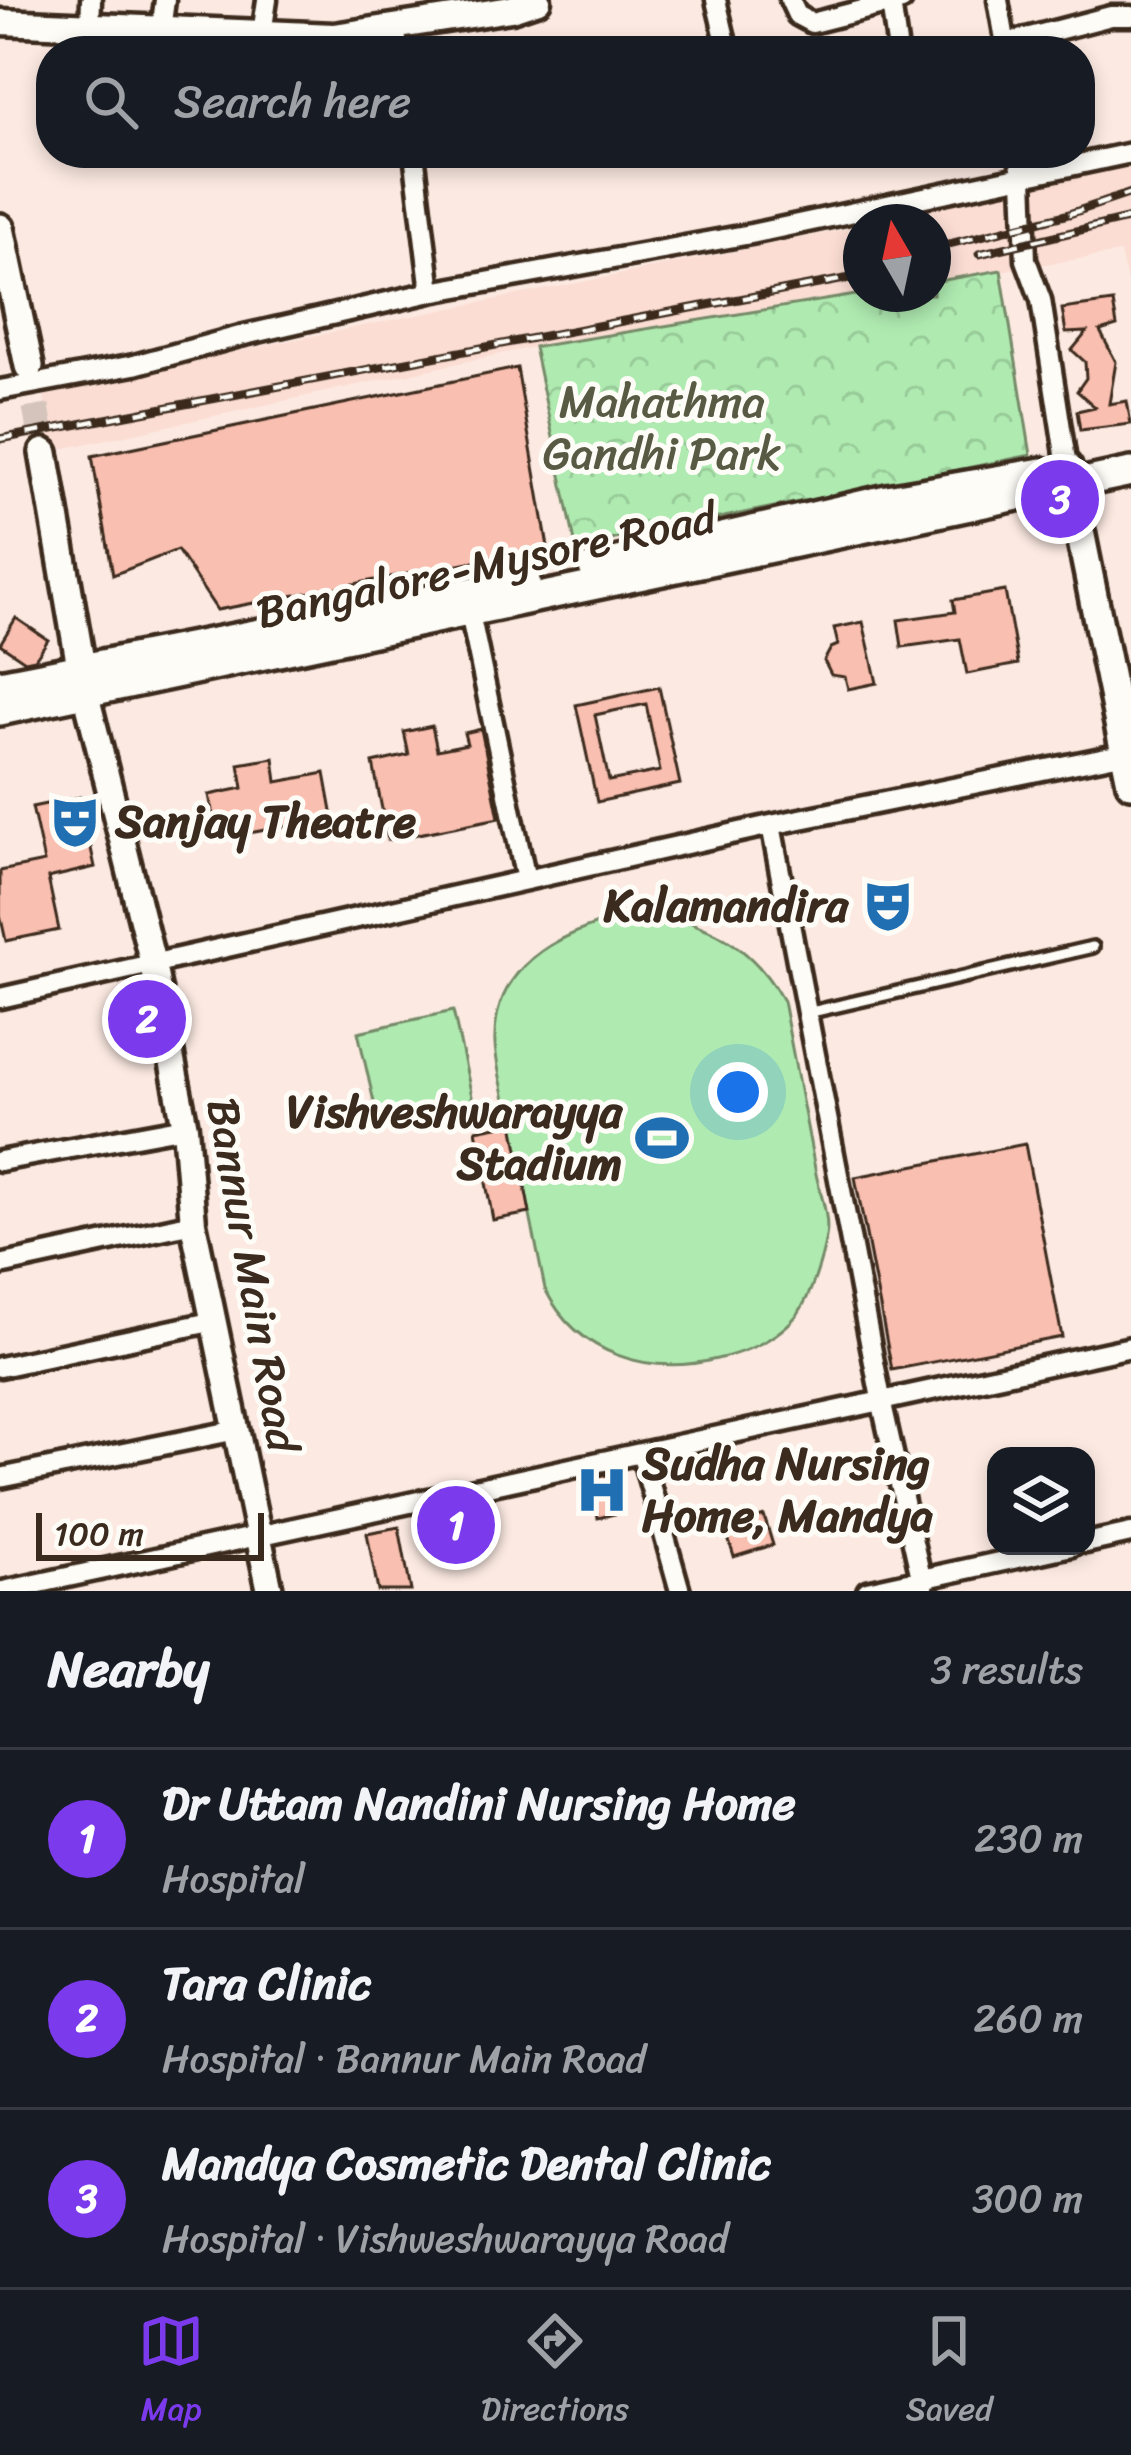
<!DOCTYPE html>
<html lang="en">
<head>
<meta charset="utf-8">
<style>
  body { margin:0; font-family:Sriracha,sans-serif; background:#242831; color:#f1f3f6 }
  .controls { position:absolute; right:36px; bottom:36px; display:grid; overflow:hidden; border-radius:24px; box-shadow:0 6px 18px #0003 }
  .controls button { width:108px; height:108px; display:grid; place-items:center; padding:0; border:0; border-bottom:3px solid #363941; background:#171b24; color:#f1f3f6; font:60px sans-serif }
  .compass { position:absolute; left:843px; top:204px; width:108px; height:108px; border-radius:50%; background:#171b24; box-shadow:0 6px 18px #0003; rotate:351deg }
  .scale { position:absolute; left:36px; bottom:30px; width:228px; box-sizing:border-box; padding-left:12px; border:6px solid #3b2a1e; border-top:0; font-size:33px; line-height:42px; white-space:nowrap; color:#3b2a1e; -webkit-text-stroke:9px #fdfcf7; paint-order:stroke }
  .you { position:absolute; left:738px; top:1092px; width:42px; height:42px; margin:-30px; border:9px solid #fff; border-radius:50%; background:#1a73e8; box-shadow:0 0 0 18px #1a73e833 }
  .badge { display:grid; place-items:center; width:78px; height:78px; border-radius:50%; background:#7c3aed; color:#fff; font-size:39px; font-weight:700 }
  .pin { position:absolute; translate:-50% -50%; border:6px solid #fff; box-shadow:0 3px 12px #0006 }
  .list { margin:0; padding:0; list-style:none }
  h2 { display:flex; justify-content:space-between; align-items:center; height:156px; margin:0; padding:0 48px; font-size:51px }
  h2 small { font-size:39px; font-weight:400; color:#9ea1a6 }
  .list li { display:grid; grid-template-columns:78px 1fr auto; gap:36px; align-items:center; box-sizing:border-box; height:180px; padding:0 48px; border-top:3px solid #363941 }
  .list b { display:block; font-size:45px; white-space:nowrap }
  .list p { margin:0; font-size:39px; white-space:nowrap; color:#9ea1a6 }
  .list em { font-size:39px; font-style:normal; color:#9ea1a6 }
  .icon { flex:none; width:66px; height:66px; fill:none; stroke:currentColor; stroke-width:2; stroke-linecap:round; stroke-linejoin:round }
  .map { position:relative; flex:none; width:1131px; height:1591px; overflow:hidden }
  .search { position:absolute; background:#171b24; box-shadow:0 6px 18px #0003; left:36px; right:36px; top:36px; height:132px; display:flex; align-items:center; gap:30px; box-sizing:border-box; padding:0 42px; border-radius:48px; color:#9ea1a6; font-size:45px }
  .sheet { height:696px; background:#171b24 }
  nav { display:flex; justify-content:space-around; align-items:center; box-sizing:border-box; height:168px; border-top:3px solid #363941; background:#171b24; font-size:33px; color:#9ea1a6 }
  nav a { display:grid; justify-items:center; gap:6px }
  nav .on { color:#7c3aed }
  .map>svg:first-child { display:block }
</style>
</head>
<body>
<div class="map">
<svg width="1131" height="1591" viewBox="0 0 1131 1591">
  <defs>
    <pattern id="forest-crowns" width="20" height="18" patternUnits="userSpaceOnUse" patternTransform="scale(3)"><rect width="20" height="18" fill="#afebb1"/><path d="M2 6a3 3 0 1 1 6 0M12 15a3 3 0 1 1 6 0" fill="none" stroke="#97ca98"/></pattern>
  </defs>
  <rect width="100%" height="100%" fill="#fceae2"/>
  <filter id="ink" filterUnits="userSpaceOnUse"><feTurbulence type="fractalNoise" baseFrequency=".00833" numOctaves="2"/><feDisplacementMap in="SourceGraphic" scale="24" xChannelSelector="R" yChannelSelector="G"/><feConvolveMatrix kernelMatrix="1 2 1 2 8 2 1 2 1" color-interpolation-filters="sRGB"/></filter>
  <g filter="url(#ink)">
    <!-- built -->
    <path fill="#fbddd3" d="M1131 163V298L1120 253 933 281V222H877Z
      M861 226V293L534 347 52 451 43 390Z"/>
    <!-- forest -->
    <path fill="url(#forest-crowns)" stroke="#758a68" stroke-width="3" d="M1001 270 1031 455 576 547 534 347 862 294H933V282Z"/>
    <!-- pitch -->
    <path fill="#afebb1" stroke="#758a68" stroke-width="3" d="M644 911C706 922 752 944 783 1001 794 1058 805 1116 816 1174 820 1193 830 1218 826 1237 822 1260 811 1296 797 1315 777 1339 747 1352 717 1359 648 1376 578 1355 545 1289 534 1235 523 1181 512 1127 506 1101 497 1072 495 1045 491 957 574 927 644 911Z
      M453 1011 473 1101 379 1124 358 1032Z"/>
    <!-- building -->
    <path fill="#f9bfb0" stroke="#3b2a1e" stroke-width="3" fill-rule="evenodd" d="M1113 302 1117 326 1100 331 1116 362 1109 404 1127 401 1131 424 1080 430 1077 411 1095 407 1077 391 1086 378 1085 362 1072 350 1087 332 1066 333 1062 309Z
      M517 368 548 547 217 610 177 550 113 575 92 456Z
      M1005 591 1018 664 967 674 960 639 902 647 898 620 955 612 953 600Z
      M16 618 48 640 35 659 25 661 0 644Z
      M863 622 877 683 848 689 845 677 831 675 824 661 831 648 838 645 834 628Z
      M659 687 680 784 597 802 576 705ZM646 704 660 771 609 781 595 715Z
      M432 726 437 750 467 744 464 733 481 729 499 818 388 840 373 763 409 755 404 732Z
      M274 758 277 782 325 773 333 817 218 839 209 795 243 788 239 764Z
      M80 797 95 867 48 878 59 930 6 941 0 914V871L44 862 32 807Z
      M513 1123 530 1213 493 1220 476 1130Z
      M1025 1144 1062 1337 892 1370 855 1177Z
      M610 1474 619 1513 598 1518 589 1479Z
      M466 1505 475 1548 454 1553 444 1510Z
      M764 1516 773 1545 734 1557 725 1528Z
      M399 1527 411 1591H378L367 1533Z"/>
    <g fill="none" stroke-linecap="round" stroke-linejoin="round">
      <!-- primary-tunnel -->
      <path stroke="#d5c4bb" stroke-width="27" stroke-dasharray="27 14" stroke-linecap="butt" d="M29 366 44 453"/>
      <!-- lane casing -->
      <g stroke="#3b2a1e" stroke-width="18">
        <path id="lane" d="M807 1013 1093 947"/>
      </g>
      <!-- street casing -->
      <g stroke="#3b2a1e" stroke-width="27">
        <path id="street" d="M716 0 728 51
          M790 0 797 15 812 23 902 0
          M998 0 1007 51
          M891 3 898 51
          M90 27 91 0
          M395 29 399 51
          M161 30 165 0
          M262 34 267 0
          M1007 43 1111 16H1131
          M414 153 431 292
          M1018 153 1023 177 1026 260 1041 300 1067 467
          M0 390 134 365 240 336 431 292 751 234 1131 153
          M470 613 526 880
          M771 825 882 1404 924 1591
          M0 998 771 825 1131 752
          M0 1161 185 1127
          M0 1265 193 1223
          M0 1367 215 1321
          M642 1456 680 1591
          M0 1478 237 1430
          M1086 1543 1131 1533
          M3 1591 1131 1347
          M867 1591 1072 1546"/>
      </g>
      <!-- secondary casing -->
      <g stroke="#3b2a1e" stroke-width="33">
        <path id="secondary" d="M0 22 334 36 511 9 538 0
          M86 694 153 964 185 1127 193 1223 270 1591"/>
      </g>
      <!-- primary casing -->
      <g stroke="#3b2a1e" stroke-width="36">
        <path id="primary" d="M0 228 29 366
          M44 453 84 684
          M1067 467 1131 783
          M593 567 887 499 1042 472
          M0 684 526 581
          M0 711 1131 472"/>
      </g>
      <!-- lane -->
      <use href="#lane" stroke="#fdfcf7" stroke-width="9"/>
      <!-- street -->
      <use href="#street" stroke="#fdfcf7" stroke-width="18"/>
      <!-- secondary -->
      <use href="#secondary" stroke="#fdfcf7" stroke-width="24"/>
      <!-- primary -->
      <use href="#primary" stroke="#fdfcf7" stroke-width="27"/>
      <!-- rail casing -->
      <g stroke="#3b2a1e" stroke-width="9">
        <path id="rail" d="M933 248 1069 214 1131 193
          M979 254 1131 218
          M0 439 861 276"/>
      </g>
      <!-- rail -->
      <use href="#rail" stroke="#fdfcf7" stroke-width="4.5" stroke-dasharray="14" stroke-linecap="butt"/>
    </g>
  </g>
  <!-- icons -->
  <defs>
    <g id="theatre-bare" transform="scale(4.14)"><path d="M-5-5.5Q0-4 5-5.5V0Q5 5 0 6Q-5 5-5 0ZM-3.3-2.5H-1v1.5H-3.3ZM1-2.5H3.3v1.5H1ZM-2.8 1Q0 5.5 2.8 1Z" fill="#1f6fb2" stroke="#fdfcf7" stroke-width="2.5" paint-order="stroke"/></g>
    <g id="stadium-bare" transform="scale(4.14)"><path d="M0-5a6.5 5 0 1 0 0 10a6.5 5 0 1 0 0-10ZM-3.5-1.8h7v3.6h-7Z" fill="#1f6fb2" stroke="#fdfcf7" stroke-width="2.5" paint-order="stroke"/></g>
    <g id="hospital-bare" transform="scale(4.14)"><path d="M-5-5h3v3.5h4V-5h3V5h-3V1.5h-4V5h-3Z" fill="#1f6fb2" stroke="#fdfcf7" stroke-width="2.5" paint-order="stroke"/></g>
  </defs>
  <g fill-rule="evenodd">
    <use href="#theatre-bare" x="75" y="822"/>
    <use href="#theatre-bare" x="888" y="906"/>
    <use href="#stadium-bare" x="662" y="1138"/>
    <use href="#hospital-bare" x="602" y="1490"/>
  </g>
  <g text-anchor="middle" dominant-baseline="central" stroke-width="10" stroke-linejoin="round" paint-order="stroke">
    <!-- park labels -->
    <g font-size="45" fill="#585a43" stroke="#fdfcf7">
      <text x="662" y="402">Mahathma<tspan x="662" dy="52">Gandhi Park</tspan></text>
    </g>
    <!-- street labels -->
    <g font-size="45" fill="#3b2a1e" stroke="#fdfcf7">
      <text transform="translate(486 565) rotate(-12)">Bangalore-Mysore Road</text>
      <text transform="translate(253 1275) rotate(80)">Bannur Main Road</text>
    </g>
    <!-- poi labels -->
    <g font-size="45" font-weight="bold" fill="#3b2a1e" stroke="#fdfcf7" text-anchor="start">
      <text x="115" y="822">Sanjay Theatre</text>
      <text x="848" y="906" text-anchor="end">Kalamandira</text>
      <text x="622" y="1112" text-anchor="end">Vishveshwarayya<tspan x="622" dy="52">Stadium</tspan></text>
      <text x="642" y="1464">Sudha Nursing<tspan x="642" dy="52">Home, Mandya</tspan></text>
    </g>
  </g>
</svg>
<div class="controls">
<button><svg class="icon" aria-label="layers" viewBox="0 0 24 24"><path d="M12 4l9 5-9 5-9-5zM3 14l9 5 9-5"/></svg></button>
</div>
<svg class="compass" viewBox="-18 -18 36 36"><path d="M0-13l5 13h-10z" fill="#e53935"/><path d="M0 13l5-13h-10z" fill="#9ea1a6"/></svg>
<div class="scale">100 m</div>
<div class="you"></div>
<div class="pin badge" style="left:456px;top:1525px">1</div>
<div class="pin badge" style="left:147px;top:1019px">2</div>
<div class="pin badge" style="left:1060px;top:499px">3</div>
<div class="search"><svg class="icon" aria-label="search" viewBox="0 0 24 24"><circle cx="10" cy="10" r="6"/><path d="M15 15l6 6"/></svg>Search here</div>
</div>
<section class="sheet">
<h2>Nearby<small>3 results</small></h2>
<ul class="list">
<li><span class="badge">1</span><div><b>Dr Uttam Nandini Nursing Home</b><p>Hospital</p></div><em>230 m</em></li>
<li><span class="badge">2</span><div><b>Tara Clinic</b><p>Hospital · Bannur Main Road</p></div><em>260 m</em></li>
<li><span class="badge">3</span><div><b>Mandya Cosmetic Dental Clinic</b><p>Hospital · Vishweshwarayya Road</p></div><em>300 m</em></li>
</ul>
</section>
<nav>
<a class="on"><svg class="icon" aria-label="map" viewBox="0 0 24 24"><path d="M3 6l6-2 6 2 6-2v14l-6 2-6-2-6 2zM9 4v14M15 6v14"/></svg>Map</a>
<a><svg class="icon" aria-label="directions" viewBox="0 0 24 24"><path d="M12 3l9 9-9 9-9-9zM9 14v-3h6M13 9l2 2-2 2"/></svg>Directions</a>
<a><svg class="icon" aria-label="saved" viewBox="0 0 24 24"><path d="M7 4h10v16l-5-4-5 4z"/></svg>Saved</a>
</nav>
</body>
</html>
